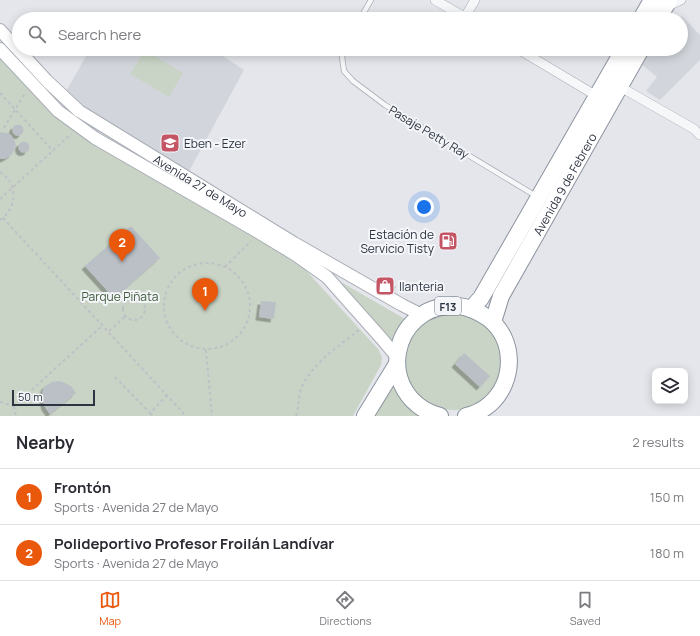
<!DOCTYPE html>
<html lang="en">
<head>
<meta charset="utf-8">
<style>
  body { margin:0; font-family:Manrope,sans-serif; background:#f7f7f7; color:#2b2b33 }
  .controls { position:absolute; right:12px; bottom:12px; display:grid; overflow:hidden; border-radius:8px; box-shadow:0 2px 10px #0003 }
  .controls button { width:36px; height:36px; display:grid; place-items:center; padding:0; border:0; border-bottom:1px solid #e1e1e2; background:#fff; color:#2b2b33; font:20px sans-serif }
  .scale { position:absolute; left:12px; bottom:10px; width:83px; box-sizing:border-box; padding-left:4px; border:2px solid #2d3442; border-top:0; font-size:11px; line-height:14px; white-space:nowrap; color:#2d3442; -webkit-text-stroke:3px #f3f5f8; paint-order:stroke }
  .you { position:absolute; left:424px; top:207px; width:14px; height:14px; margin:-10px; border:3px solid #fff; border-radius:50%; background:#1a73e8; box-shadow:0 0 0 6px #1a73e833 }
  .badge { display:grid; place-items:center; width:26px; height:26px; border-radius:50%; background:#ea580c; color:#fff; font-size:13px; font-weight:700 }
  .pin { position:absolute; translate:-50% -33px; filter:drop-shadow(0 1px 2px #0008) }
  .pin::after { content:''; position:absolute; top:21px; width:14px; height:12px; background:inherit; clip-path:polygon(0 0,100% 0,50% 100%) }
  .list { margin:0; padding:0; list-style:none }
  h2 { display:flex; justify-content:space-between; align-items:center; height:52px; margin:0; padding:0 16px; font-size:17px }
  h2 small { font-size:13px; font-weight:400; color:#7c7c81 }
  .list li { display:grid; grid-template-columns:26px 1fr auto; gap:12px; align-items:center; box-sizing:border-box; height:56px; padding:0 16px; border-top:1px solid #e1e1e2 }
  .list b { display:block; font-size:15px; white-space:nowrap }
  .list p { margin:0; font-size:13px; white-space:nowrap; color:#7c7c81 }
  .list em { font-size:13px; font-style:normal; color:#7c7c81 }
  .icon { flex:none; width:22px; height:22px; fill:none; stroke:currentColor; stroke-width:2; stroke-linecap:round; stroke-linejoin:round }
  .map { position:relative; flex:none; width:700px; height:416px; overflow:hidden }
  .search { position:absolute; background:#fff; box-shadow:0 2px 10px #0003; left:12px; right:12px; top:12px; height:44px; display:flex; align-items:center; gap:10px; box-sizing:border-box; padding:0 14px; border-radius:22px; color:#7c7c81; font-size:15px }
  .sheet { height:164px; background:#fff }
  nav { display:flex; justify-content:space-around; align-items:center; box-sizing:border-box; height:56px; border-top:1px solid #e1e1e2; background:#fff; font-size:11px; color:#7c7c81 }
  nav a { display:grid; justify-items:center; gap:2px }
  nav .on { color:#ea580c }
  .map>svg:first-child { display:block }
</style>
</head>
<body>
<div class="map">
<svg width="700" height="416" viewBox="0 0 700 416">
  <defs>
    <filter id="shadow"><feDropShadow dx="-3.5" dy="3.5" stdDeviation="0" flood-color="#0004"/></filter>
  </defs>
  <rect width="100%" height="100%" fill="#e4e6eb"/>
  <!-- built -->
  <path fill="#d2d6dc" d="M682 16 700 35V60L660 100 646 91 657 77 637 61 649 49H681V19H679Z
    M90 49H212L244 70 187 175 84 111 65 93Z"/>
  <!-- green -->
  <path fill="#c9d4c6" d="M145 50 183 73 169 97 130 74Z
    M0 55 61 121 290 253 378 349 382 357 381 365 353 416H0Z
    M327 274 405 319 389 344Z
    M405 361a49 49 0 1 1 98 0a49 49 0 1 1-98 0Z
    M391 376C398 393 404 407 421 416H370Z"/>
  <!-- building -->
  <path fill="#bbc0c7" filter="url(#shadow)" d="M12.5 130a5.5 5.5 0 1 1 11 0a5.5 5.5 0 1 1-11 0Z
    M0 132 7 133 11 135 15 142 16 146 12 154 8 157 4 159H0Z
    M18.5 147a5.5 5.5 0 1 1 11 0a5.5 5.5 0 1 1-11 0Z
    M131 226 160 258 114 298 85 266Z
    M378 279 396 287 391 294 374 284Z
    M261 301 276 302 274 319 259 317Z
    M464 353 490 376 480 387 455 364Z
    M59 381 65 383 71 386 76 393 50 414 45 407 43 400 42 393 45 386 52 382Z"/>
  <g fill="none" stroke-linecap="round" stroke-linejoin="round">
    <!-- lane casing -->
    <g stroke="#a9adb5" stroke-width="6">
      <path id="lane" d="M360 19 371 0
        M345 49 342 57 344 71 353 81 385 105 536 196"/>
    </g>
    <!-- street casing -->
    <g stroke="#a9adb5" stroke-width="10">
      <path id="street" d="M435 0 468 19
        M666 7 681 0
        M465 17 475 0
        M518 49 600 98
        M617 85 694 129 700 135"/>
    </g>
    <!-- secondary casing -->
    <g stroke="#a9adb5" stroke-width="14">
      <g id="secondary">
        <path id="s1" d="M0 30 47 81 79 111 294 243 402 305 422 315"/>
        <path d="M0 49 58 111 95 138 258 232 296 255 327 277 382 339 397 357"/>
      </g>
    </g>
    <!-- highway casing -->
    <g stroke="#8c94a0" stroke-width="18">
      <g id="highway">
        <path d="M641 19 652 0"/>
        <path d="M658 19 669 0"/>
        <path d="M471 309 481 298 624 49"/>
        <path id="s2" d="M493 322 501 296 641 49"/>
        <path d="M365 416 397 364"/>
        <path d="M440 416C373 397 389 302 458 306 469 307 479 312 488 318 516 340 515 381 490 404 483 410 475 414 466 416"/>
      </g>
    </g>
    <!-- path -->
    <path stroke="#bec0c6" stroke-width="2" stroke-dasharray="3 3" stroke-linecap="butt" d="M0 93 53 151
      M4 128 25 93
      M0 172C19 184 17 208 0 220
      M0 199 71 134
      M3 218 186 416
      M164 306a43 43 0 1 1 86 0a43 43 0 1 1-86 0Z
      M225 267 251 241
      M123 309a11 11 0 1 1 22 0a11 11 0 1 1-22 0Z
      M109 331 126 316
      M206 350 212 416
      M115 377 150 413 167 395
      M0 402 14 406
      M14 406 103 325
      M14 406 16 416
      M150 413 153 416
      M296 416C299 408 298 397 301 389 311 364 339 346 359 330"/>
    <!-- lane -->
    <use href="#lane" stroke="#f6f7f9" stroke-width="4.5"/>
    <!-- street -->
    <use href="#street" stroke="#f6f7f9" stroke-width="9"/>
    <!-- secondary -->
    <use href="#secondary" stroke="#fff" stroke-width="12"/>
    <!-- highway -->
    <use href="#highway" stroke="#fff" stroke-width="16"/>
  </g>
  <!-- icons -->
  <defs>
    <g id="school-square" transform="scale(1)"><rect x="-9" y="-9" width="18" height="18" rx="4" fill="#c45565" stroke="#f3f5f8"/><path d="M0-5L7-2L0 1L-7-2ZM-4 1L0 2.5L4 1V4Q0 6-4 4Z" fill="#fff"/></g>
    <g id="fuel-square" transform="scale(1)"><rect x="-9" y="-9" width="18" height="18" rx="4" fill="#c45565" stroke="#f3f5f8"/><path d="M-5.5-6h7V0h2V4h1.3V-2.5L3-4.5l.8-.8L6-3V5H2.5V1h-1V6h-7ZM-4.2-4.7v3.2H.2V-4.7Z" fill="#fff"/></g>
    <g id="shop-square" transform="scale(1)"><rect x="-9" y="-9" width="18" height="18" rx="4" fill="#c45565" stroke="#f3f5f8"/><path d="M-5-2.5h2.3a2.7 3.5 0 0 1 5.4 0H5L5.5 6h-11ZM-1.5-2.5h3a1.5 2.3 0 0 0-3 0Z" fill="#fff"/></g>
  </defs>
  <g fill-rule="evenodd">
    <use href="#school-square" x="170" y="143"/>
    <use href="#fuel-square" x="448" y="241"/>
    <use href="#shop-square" x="385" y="286"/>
  </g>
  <g text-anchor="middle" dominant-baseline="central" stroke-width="4" stroke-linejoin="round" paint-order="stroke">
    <!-- shield labels -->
    <rect fill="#f3f5f8" stroke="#686e79" stroke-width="1" x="435" y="297" width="26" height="18" rx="3"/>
    <g font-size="11" font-weight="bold" fill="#2d3442">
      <text x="448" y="306">F13</text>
    </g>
    <!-- street labels -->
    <g font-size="12" fill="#2d3442" stroke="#f3f5f8">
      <text transform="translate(429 132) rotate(31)">Pasaje Petty Ray</text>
      <text stroke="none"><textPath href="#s2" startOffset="156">Avenida 9 de Febrero</textPath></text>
      <text stroke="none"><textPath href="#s1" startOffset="256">Avenida 27 de Mayo</textPath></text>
    </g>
    <!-- poi labels -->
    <g font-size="12" fill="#2d3442" stroke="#f3f5f8" text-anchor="start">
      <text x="184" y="143">Eben - Ezer</text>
      <text x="434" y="234" text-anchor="end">Estación de<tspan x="434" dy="14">Servicio Tisty</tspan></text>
      <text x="399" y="286">llanteria</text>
    </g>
    <!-- park labels -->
    <g font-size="12" fill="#415c3b" stroke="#f3f5f8">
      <text x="120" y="296">Parque Piñata</text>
    </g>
  </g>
</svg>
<div class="controls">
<button><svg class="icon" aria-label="layers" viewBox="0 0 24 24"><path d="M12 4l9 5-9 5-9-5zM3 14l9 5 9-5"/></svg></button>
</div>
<div class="scale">50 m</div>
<div class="you"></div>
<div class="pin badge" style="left:205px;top:311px">1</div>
<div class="pin badge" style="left:122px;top:262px">2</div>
<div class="search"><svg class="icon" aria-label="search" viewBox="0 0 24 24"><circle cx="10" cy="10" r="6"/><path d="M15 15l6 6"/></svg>Search here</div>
</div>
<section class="sheet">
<h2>Nearby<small>2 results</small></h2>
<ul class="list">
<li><span class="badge">1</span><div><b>Frontón</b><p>Sports · Avenida 27 de Mayo</p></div><em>150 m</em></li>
<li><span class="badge">2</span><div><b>Polideportivo Profesor Froilán Landívar</b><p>Sports · Avenida 27 de Mayo</p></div><em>180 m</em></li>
</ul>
</section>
<nav>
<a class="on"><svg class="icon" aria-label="map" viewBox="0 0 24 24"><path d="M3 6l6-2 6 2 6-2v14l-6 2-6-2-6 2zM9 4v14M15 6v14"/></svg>Map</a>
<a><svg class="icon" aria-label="directions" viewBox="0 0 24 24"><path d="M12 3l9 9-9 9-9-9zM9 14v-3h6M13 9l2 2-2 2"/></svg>Directions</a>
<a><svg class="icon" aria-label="saved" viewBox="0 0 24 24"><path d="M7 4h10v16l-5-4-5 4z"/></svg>Saved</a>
</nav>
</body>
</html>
